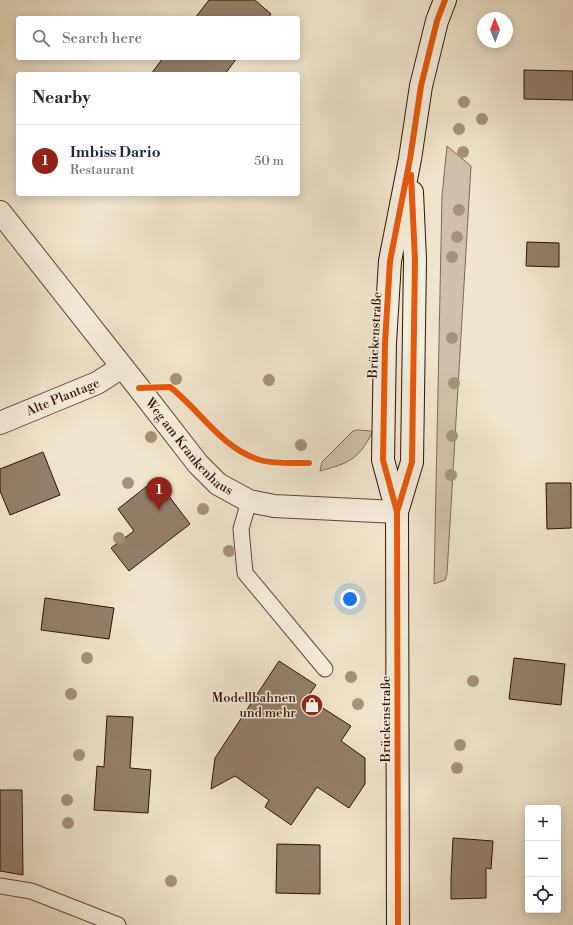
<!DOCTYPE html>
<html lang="en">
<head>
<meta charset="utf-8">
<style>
  body { margin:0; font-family:"Libre Bodoni",serif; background:#f6f6f7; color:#1f2937 }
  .controls { position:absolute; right:12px; bottom:12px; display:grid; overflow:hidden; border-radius:4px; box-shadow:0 2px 10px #0003 }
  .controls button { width:36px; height:36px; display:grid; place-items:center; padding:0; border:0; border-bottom:1px solid #e0e1e3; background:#fff; color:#1f2937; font:20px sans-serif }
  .compass { position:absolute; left:477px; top:12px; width:36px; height:36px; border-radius:50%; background:#fff; box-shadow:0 2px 10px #0003; rotate:359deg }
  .you { position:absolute; left:350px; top:599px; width:14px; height:14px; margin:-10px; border:3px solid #fff; border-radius:50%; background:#1a73e8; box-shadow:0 0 0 6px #1a73e833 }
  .badge { display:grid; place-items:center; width:26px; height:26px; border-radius:50%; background:#8f2418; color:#fff; font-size:13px; font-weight:700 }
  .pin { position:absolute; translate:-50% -33px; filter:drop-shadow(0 1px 2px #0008) }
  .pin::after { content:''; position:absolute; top:21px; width:14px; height:12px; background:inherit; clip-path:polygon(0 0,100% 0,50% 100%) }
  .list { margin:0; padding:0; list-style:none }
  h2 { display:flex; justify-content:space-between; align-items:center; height:52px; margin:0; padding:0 16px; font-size:17px }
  h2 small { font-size:13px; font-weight:400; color:#747a83 }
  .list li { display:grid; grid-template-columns:26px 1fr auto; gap:12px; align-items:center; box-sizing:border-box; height:72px; padding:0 16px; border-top:1px solid #e0e1e3 }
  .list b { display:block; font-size:15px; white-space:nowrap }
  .list p { margin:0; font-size:13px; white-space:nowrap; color:#747a83 }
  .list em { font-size:13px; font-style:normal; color:#747a83 }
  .icon { flex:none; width:22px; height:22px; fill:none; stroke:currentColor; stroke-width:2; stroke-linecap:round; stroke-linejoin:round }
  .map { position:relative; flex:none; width:573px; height:925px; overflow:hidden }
  .search { position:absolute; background:#fff; box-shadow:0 2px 10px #0003; left:16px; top:16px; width:284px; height:44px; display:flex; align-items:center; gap:10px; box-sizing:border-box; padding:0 14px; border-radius:4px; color:#747a83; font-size:15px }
  .panel { position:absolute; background:#fff; box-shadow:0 2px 10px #0003; left:16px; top:72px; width:284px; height:124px; border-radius:4px }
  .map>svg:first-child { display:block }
</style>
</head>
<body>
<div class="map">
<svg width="573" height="925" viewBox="0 0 573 925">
  <rect width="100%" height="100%" fill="#efe5cc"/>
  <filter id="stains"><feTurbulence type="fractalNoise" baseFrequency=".005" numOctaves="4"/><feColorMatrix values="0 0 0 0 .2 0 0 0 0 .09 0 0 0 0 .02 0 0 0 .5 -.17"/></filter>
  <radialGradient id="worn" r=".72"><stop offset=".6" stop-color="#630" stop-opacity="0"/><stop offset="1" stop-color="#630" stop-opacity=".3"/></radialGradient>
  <!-- green -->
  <path fill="#cfc1a9" stroke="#806855" d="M447 146 471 166 447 574 445 580 434 584 442 196Z
    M357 430 371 431 372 433C358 460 349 463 320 471L322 462 353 431Z"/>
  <!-- building -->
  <path fill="#937f6b" stroke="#301001" d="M209 0H255L271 14 268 18H195Z
    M163 58H237L225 74H151Z
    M524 70 573 71V100L524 99Z
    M527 242 559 243V267L526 266Z
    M43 452 60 495 10 515 0 491V469Z
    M156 479 190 524 129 571 111 548 134 531 118 509Z
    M546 483H571V528L547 529Z
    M45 598 114 608 109 639 41 630Z
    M514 658 565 664 561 705 509 699Z
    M279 661 316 685 307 698 351 726 341 741 365 758V784L349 808 317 787 291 825 265 807 269 800 235 776 211 789 215 758Z
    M107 716 133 717 130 768 151 770 148 813 94 810 97 766 104 767Z
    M0 790H22L23 875 0 871Z
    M453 838 493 841 491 869 486 868V898L451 899V878Z
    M277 844 320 845V894L276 893Z"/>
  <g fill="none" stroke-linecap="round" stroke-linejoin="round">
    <!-- lane casing -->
    <g stroke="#604534" stroke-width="17">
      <path id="lane" d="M249 501 241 529 245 573 325 669
        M0 886 31 891 118 925"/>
    </g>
    <!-- street casing -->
    <g stroke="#604534" stroke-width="24">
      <g id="street">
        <path id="s1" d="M0 212 139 388 198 464 218 484 249 501 274 506 397 512"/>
        <path id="s2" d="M0 423 97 383 122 367"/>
      </g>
    </g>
    <!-- secondary casing -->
    <g stroke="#301001" stroke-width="24">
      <path id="secondary" d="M397 512 412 462 415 260 412 192
        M398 925 397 512 383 460 385 343 390 261 410 159 421 86 437 21 445 0"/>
    </g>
    <!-- lane -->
    <use href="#lane" stroke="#f5eede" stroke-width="15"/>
    <!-- street -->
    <use href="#street" stroke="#f5eede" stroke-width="22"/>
    <!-- secondary -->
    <use href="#secondary" stroke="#f5eede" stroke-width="22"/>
    <!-- cycleway casing -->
    <g stroke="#f5eede" stroke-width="8">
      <path id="cycleway" d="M139 388 170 387C200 410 221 448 260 460 274 464 295 463 309 463
        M397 512 412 462 415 260 411 175
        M398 925 397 512 383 460 385 343 390 261 410 159 421 86 437 21 445 0"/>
    </g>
    <!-- cycleway -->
    <use href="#cycleway" stroke="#e8590c" stroke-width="6"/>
  </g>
  <!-- trees -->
  <g fill="#a5927d">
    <circle cx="464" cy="102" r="6"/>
    <circle cx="482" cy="119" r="6"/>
    <circle cx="459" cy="129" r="6"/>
    <circle cx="463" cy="152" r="6"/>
    <circle cx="459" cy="210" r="6"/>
    <circle cx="457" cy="237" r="6"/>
    <circle cx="452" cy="257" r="6"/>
    <circle cx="452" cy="338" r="6"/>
    <circle cx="176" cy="379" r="6"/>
    <circle cx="269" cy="380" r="6"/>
    <circle cx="454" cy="383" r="6"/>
    <circle cx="452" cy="436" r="6"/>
    <circle cx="151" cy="437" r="6"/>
    <circle cx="301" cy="445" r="6"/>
    <circle cx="451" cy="475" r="6"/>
    <circle cx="128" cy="483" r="6"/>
    <circle cx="203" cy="509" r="6"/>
    <circle cx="119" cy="538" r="6"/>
    <circle cx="229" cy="551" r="6"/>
    <circle cx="87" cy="658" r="6"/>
    <circle cx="351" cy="677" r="6"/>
    <circle cx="473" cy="681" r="6"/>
    <circle cx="71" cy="694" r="6"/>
    <circle cx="358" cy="704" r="6"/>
    <circle cx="460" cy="745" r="6"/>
    <circle cx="79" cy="755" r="6"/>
    <circle cx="457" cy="768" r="6"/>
    <circle cx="67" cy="800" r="6"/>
    <circle cx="68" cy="823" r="6"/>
    <circle cx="171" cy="881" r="6"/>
  </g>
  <!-- icons -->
  <defs>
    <g id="shop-disc" transform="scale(1.15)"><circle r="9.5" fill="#8f2418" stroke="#f5eede"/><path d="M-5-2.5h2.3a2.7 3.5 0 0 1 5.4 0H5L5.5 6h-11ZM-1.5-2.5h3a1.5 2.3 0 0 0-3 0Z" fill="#fff"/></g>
  </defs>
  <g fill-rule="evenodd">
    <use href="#shop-disc" x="312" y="705"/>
  </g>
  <g text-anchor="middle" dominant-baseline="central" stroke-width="3" stroke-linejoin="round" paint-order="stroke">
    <!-- street labels -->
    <g font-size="13" fill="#301001" stroke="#f5eede">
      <text transform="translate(375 335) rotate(-87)">Brückenstraße</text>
      <text stroke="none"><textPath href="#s2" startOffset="68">Alte Plantage</textPath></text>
      <text stroke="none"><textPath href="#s1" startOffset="302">Weg am Krankenhaus</textPath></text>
      <text transform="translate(386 719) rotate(-90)">Brückenstraße</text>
    </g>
    <!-- poi labels -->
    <g font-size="13" fill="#301001" stroke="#f5eede" text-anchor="end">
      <text x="296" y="698">Modellbahnen<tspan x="296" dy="15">und mehr</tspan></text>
    </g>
  </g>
  <rect width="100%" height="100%" filter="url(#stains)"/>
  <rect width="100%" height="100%" fill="url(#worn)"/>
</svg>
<div class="controls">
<button>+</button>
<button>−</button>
<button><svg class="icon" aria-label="locate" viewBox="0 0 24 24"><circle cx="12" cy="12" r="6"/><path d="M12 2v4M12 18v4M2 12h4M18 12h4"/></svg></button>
</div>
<svg class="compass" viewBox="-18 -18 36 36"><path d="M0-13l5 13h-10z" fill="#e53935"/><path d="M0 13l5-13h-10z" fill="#747a83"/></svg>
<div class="you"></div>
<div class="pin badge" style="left:159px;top:510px">1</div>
<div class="search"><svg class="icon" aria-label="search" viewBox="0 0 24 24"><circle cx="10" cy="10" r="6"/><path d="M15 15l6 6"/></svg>Search here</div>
<section class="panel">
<h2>Nearby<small></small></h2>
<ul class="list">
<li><span class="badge">1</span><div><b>Imbiss Dario</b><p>Restaurant</p></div><em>50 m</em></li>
</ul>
</section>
</div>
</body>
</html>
